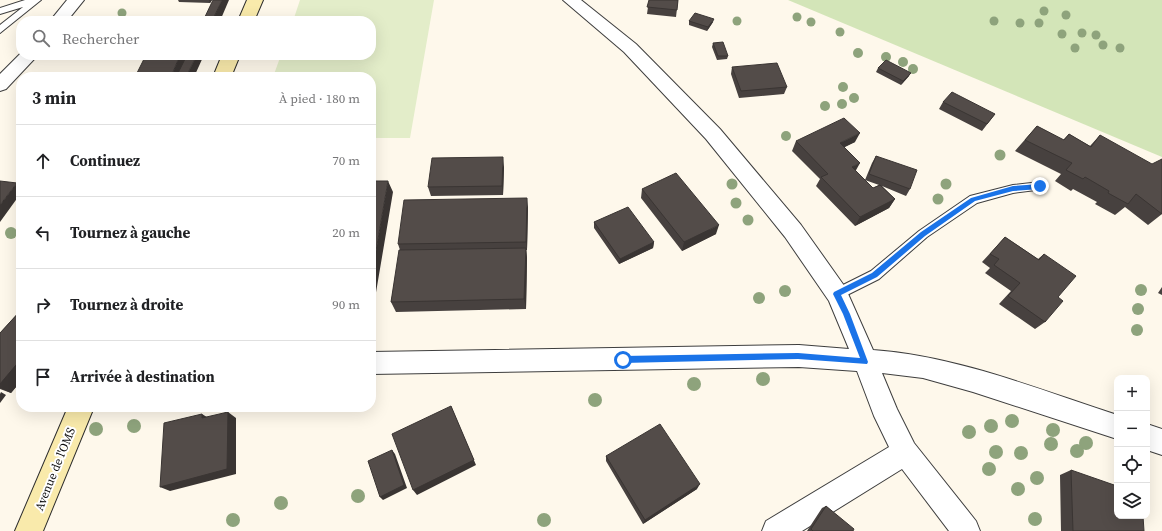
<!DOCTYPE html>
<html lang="fr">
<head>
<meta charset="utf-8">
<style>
  body { margin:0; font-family:"Source Serif 4",serif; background:#f2f2f2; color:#202124 }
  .controls { position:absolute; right:12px; bottom:12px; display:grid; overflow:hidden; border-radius:8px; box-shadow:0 4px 16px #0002 }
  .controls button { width:36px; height:36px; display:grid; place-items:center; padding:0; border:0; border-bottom:1px solid #e0e0e0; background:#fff; color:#202124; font:20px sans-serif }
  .stop { position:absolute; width:12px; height:12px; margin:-9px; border:3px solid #1a73e8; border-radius:50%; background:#fff }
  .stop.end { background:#1a73e8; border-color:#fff; box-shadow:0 1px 4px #0008 }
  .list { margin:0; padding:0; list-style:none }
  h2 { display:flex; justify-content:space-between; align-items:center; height:52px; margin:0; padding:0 16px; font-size:17px }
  h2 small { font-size:13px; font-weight:400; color:#757577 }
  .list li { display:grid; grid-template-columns:26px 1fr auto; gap:12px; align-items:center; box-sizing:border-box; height:72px; padding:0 16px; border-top:1px solid #e0e0e0 }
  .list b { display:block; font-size:15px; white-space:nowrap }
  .list em { font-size:13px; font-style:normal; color:#757577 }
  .icon { flex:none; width:22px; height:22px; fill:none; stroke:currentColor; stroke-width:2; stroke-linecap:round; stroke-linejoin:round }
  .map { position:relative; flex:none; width:1162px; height:531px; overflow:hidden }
  .search { position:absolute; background:#fff; box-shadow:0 4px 16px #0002; left:16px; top:16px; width:360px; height:44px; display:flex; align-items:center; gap:10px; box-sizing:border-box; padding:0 14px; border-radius:16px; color:#757577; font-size:15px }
  .panel { position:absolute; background:#fff; box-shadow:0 4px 16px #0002; left:16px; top:72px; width:360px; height:340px; border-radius:16px }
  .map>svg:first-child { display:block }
</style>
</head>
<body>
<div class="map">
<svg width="1162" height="531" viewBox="0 0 1162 531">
  <rect width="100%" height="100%" fill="#fef8eb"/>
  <!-- green -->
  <path fill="#d3e5b8" d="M788 0H1162V157Z"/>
  <!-- pitch -->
  <path fill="#e3edc9" d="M300 0H434L410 138H371V77H273L281 55H371V21H293Z"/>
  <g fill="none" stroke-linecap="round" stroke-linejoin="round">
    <!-- lane casing -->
    <g stroke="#3e3e3e" stroke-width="2">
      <path id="lane" d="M25 0H41L0 33V25L23 7 0 14V8Z
        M1040 182 1044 183 1046 186 1044 189 1013 193 977 203 927 237 879 279 841 298 837 299 833 298 831 294 833 290 871 271 919 231 970 196 1013 185Z"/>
    </g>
    <!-- street casing -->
    <g stroke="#3e3e3e" stroke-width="2">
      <path id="street" d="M67 0H84L67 21H50Z
        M563 0H581L636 44 720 129 801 225 845 287 873 350C957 356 1037 389 1117 415V439L973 392 923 378 882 373 897 409 914 443 976 521 980 531H949L902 469 802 531H762L766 521 889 447 874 416 857 371 799 367 371 374V352L799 345 849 349 829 301 785 237 706 139 624 52Z
        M21 53V55H38L6 89 0 91V74Z
        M1147 424 1162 429V455L1147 450Z"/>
    </g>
    <!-- secondary casing -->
    <g stroke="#2d2d2d" stroke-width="2">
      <path id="secondary" d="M247 0H263L254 21H238Z
        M222 55H240L231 77H213Z
        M68 407H94L43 531H15Z"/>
    </g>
    <!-- lane -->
    <use href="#lane" fill="#fff" fill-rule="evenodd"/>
    <!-- street -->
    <use href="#street" fill="#fff" fill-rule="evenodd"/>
    <!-- secondary -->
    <use href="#secondary" fill="#f9eaab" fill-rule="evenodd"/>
  </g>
  <!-- trees -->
  <g fill="#8ea37c">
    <circle cx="1044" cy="11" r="4.5"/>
    <circle cx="122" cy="13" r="4.5"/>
    <circle cx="1066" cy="15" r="4.5"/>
    <circle cx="797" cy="17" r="4.5"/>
    <circle cx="737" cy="21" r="4.5"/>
    <circle cx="994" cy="21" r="4.5"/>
    <circle cx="811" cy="22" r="4.5"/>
    <circle cx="1020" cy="23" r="4.5"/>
    <circle cx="1039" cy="23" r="4.5"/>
    <circle cx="840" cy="32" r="4.5"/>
    <circle cx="1082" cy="33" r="4.5"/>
    <circle cx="1062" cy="34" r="4.5"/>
    <circle cx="1096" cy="35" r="4.5"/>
    <circle cx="1103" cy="45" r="4.5"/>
    <circle cx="1075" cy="48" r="4.5"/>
    <circle cx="1120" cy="48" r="4.5"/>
    <circle cx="858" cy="53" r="5"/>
    <circle cx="886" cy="57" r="5"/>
    <circle cx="903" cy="62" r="5"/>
    <circle cx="913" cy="69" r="5"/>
    <circle cx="843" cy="87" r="5"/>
    <circle cx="854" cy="98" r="5"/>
    <circle cx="842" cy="104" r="5"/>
    <circle cx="825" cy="106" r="5"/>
    <circle cx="786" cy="136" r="5"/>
    <circle cx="1000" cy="155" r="5.5"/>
    <circle cx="732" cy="184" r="5.5"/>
    <circle cx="946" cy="184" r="5.5"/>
    <circle cx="938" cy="199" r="5.5"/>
    <circle cx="736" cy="203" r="5.5"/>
    <circle cx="748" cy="220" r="5.5"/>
    <circle cx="11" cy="233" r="6"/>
    <circle cx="1141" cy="290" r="6"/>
    <circle cx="785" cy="291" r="6"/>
    <circle cx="759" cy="298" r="6"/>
    <circle cx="1138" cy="309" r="6"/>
    <circle cx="1137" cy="330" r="6"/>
    <circle cx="763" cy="379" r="7"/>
    <circle cx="694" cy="384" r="7"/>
    <circle cx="595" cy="400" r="7"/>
    <circle cx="1012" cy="421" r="7"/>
    <circle cx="134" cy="426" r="7"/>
    <circle cx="991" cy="426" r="7"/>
    <circle cx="96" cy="429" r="7"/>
    <circle cx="1053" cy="430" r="7"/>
    <circle cx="969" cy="432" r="7"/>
    <circle cx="1086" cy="443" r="7"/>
    <circle cx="1051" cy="444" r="7"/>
    <circle cx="1077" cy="451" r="7"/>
    <circle cx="996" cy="452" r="7"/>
    <circle cx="1021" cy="453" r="7"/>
    <circle cx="989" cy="469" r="7"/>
    <circle cx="1037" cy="478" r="7"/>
    <circle cx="1018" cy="489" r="7"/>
    <circle cx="358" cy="496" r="7"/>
    <circle cx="281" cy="503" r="7"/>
    <circle cx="1035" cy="519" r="7"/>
    <circle cx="233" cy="520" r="7"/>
    <circle cx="544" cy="520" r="7"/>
  </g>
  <!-- wall -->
  <path fill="#47413f" d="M178 0H212L210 3 179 2Z
    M649 0H678L676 17 647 14Z
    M689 21 713 22 707 31 689 25Z
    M713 43 728 56 727 59 717 60 712 47Z
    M732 67 787 87 784 94 739 98 731 74Z
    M878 68 909 76 901 85 876 72Z
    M943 102 995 114 982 131 939 109Z
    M1037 126 1063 140 1069 134 1090 146 1100 135 1162 214 1148 225 1125 207 1115 215 1095 204 1097 202 1073 189 1071 191 1055 181 1061 174 1015 151Z
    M796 141 855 142 844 147 856 171 873 188 879 185 865 180 872 163 876 156 910 189 906 196 882 186 895 199 889 208 855 226 816 186 820 179 792 151Z
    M504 167 503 195 431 196 428 187Z
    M642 189 716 234 682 251 641 198Z
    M528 207 527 250H526L527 258 526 309 396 312 391 302 400 250 398 244Z
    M594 222 654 242 653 248 619 264 594 228Z
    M1005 237 1038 259 1044 254 1058 297 1045 322 1035 329 999 304 1011 291 985 273 990 268 982 262Z
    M1162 287V295L1158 293Z
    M21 310V381L11 393 0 389V333Z
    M606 456 697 489 643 524 606 461Z
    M1071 470 1144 531H1061L1060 475Z
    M826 506 853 531H807L822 508Z"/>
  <!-- shaded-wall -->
  <path fill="#3a3533" d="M209 0H212L210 3Z
    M222 0H229L220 21H212Z
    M714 19 713 22 707 31 708 27Z
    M180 55H183L186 59 178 77H171Z
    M197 55H204L194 77H186Z
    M911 73 909 76 901 85 903 81Z
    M860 133 855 142 835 152 840 143Z
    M503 157 504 167 503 195 502 186Z
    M860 163 855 172 852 167Z
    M388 181 393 192 372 316 371 315V280Z
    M17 183 21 186V193L0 222V205Z
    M527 198 528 207 527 250 526 242Z
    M895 199 889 208 855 226 860 217Z
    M719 225 716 234 682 251 684 242Z
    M654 242 653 248 619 264 620 259Z
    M526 248 527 258 526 309 524 299Z
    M21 359V381L11 393 0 388V384Z
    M1 392 6 395 0 403V394Z
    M451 406 476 465 417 495 413 490Z
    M228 412 236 418V474L170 491 160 487Z
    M202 414 210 419 202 418Z
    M392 450 395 454 407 488 383 500 380 497Z
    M700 484 697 489 643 524 645 520Z"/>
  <!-- building -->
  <path fill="#534c49" stroke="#3a3533" d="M213 0H222L212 21H203Z
    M649 0H678L677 10 647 7Z
    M695 13 714 19 708 27 689 21Z
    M723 42 728 56H718L713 43Z
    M146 55H180L171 77H135Z
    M187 55H197L186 77H176Z
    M886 60 911 73 903 81 878 68Z
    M777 63 787 87 741 91 732 67Z
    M952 92 995 114 987 124 943 102Z
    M844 118 860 133 840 143 860 163 852 167 873 188 880 185 895 199 860 217 821 177 828 174 796 141Z
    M1037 126 1064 140 1069 134 1091 147 1100 135 1152 164 1162 159V214L1136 194 1128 204 1108 193 1109 191 1085 177 1083 179 1066 170 1072 163 1025 140Z
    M876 156 917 170 910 189 869 174Z
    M503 157 502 186 428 187 432 158Z
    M676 173 719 225 684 242 642 189Z
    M0 181 17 183 0 205Z
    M371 181H388L371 280Z
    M527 198 526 242 398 244 404 200Z
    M628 207 654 242 620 259 594 222Z
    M1005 237 1039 260 1044 254 1076 276 1058 297 1063 301 1045 322 1008 296 1020 283 994 265 999 259 990 254Z
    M526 248 524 299 391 302 399 250Z
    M21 310V359L0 384V333Z
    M451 406 474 460 413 490 392 434Z
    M228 412 227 469 160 487 164 423 202 414V418Z
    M660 424 700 484 645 520 606 456Z
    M392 450 404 485 380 497 368 461Z
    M1071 470 1117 486V516H1143L1144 531H1073Z
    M826 506 854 529 853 531H813L811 529Z"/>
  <!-- route -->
  <path fill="#1a73e8" d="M1040 184 1043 186 1040 189 1013 191 975 201 925 236 877 277 841 295 850 314 868 362 867 364 798 359 623 363 619 360 623 356 798 353 860 358 843 314 833 294 834 292 872 273 921 232 971 198 1013 186Z"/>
  <g text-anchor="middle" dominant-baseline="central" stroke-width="4" stroke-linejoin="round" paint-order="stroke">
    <!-- street labels -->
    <g font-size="12" fill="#0b0b0b" stroke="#fff">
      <text transform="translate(55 469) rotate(-68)">Avenue de l'OMS</text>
    </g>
  </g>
</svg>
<div class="controls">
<button>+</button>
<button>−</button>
<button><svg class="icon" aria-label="locate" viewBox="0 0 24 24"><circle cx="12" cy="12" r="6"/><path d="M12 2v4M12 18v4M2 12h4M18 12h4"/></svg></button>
<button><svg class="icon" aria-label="layers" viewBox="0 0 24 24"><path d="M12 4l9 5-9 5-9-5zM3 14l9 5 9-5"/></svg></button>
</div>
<div class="stop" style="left:623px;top:360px"></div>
<div class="stop end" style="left:1040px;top:186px"></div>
<div class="search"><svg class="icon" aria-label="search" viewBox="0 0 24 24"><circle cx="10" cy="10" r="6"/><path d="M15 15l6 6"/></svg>Rechercher</div>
<section class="panel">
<h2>3 min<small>À pied · 180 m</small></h2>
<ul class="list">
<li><svg class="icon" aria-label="ahead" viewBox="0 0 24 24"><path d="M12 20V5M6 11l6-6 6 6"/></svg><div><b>Continuez</b></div><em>70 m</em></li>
<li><svg class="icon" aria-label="left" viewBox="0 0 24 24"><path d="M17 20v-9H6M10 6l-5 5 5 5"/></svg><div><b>Tournez à gauche</b></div><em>20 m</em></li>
<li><svg class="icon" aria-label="right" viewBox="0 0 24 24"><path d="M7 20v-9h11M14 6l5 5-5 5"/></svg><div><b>Tournez à droite</b></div><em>90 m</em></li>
<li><svg class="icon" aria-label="arrive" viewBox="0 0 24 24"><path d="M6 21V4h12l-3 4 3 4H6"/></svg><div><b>Arrivée à destination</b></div></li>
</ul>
</section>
</div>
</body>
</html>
